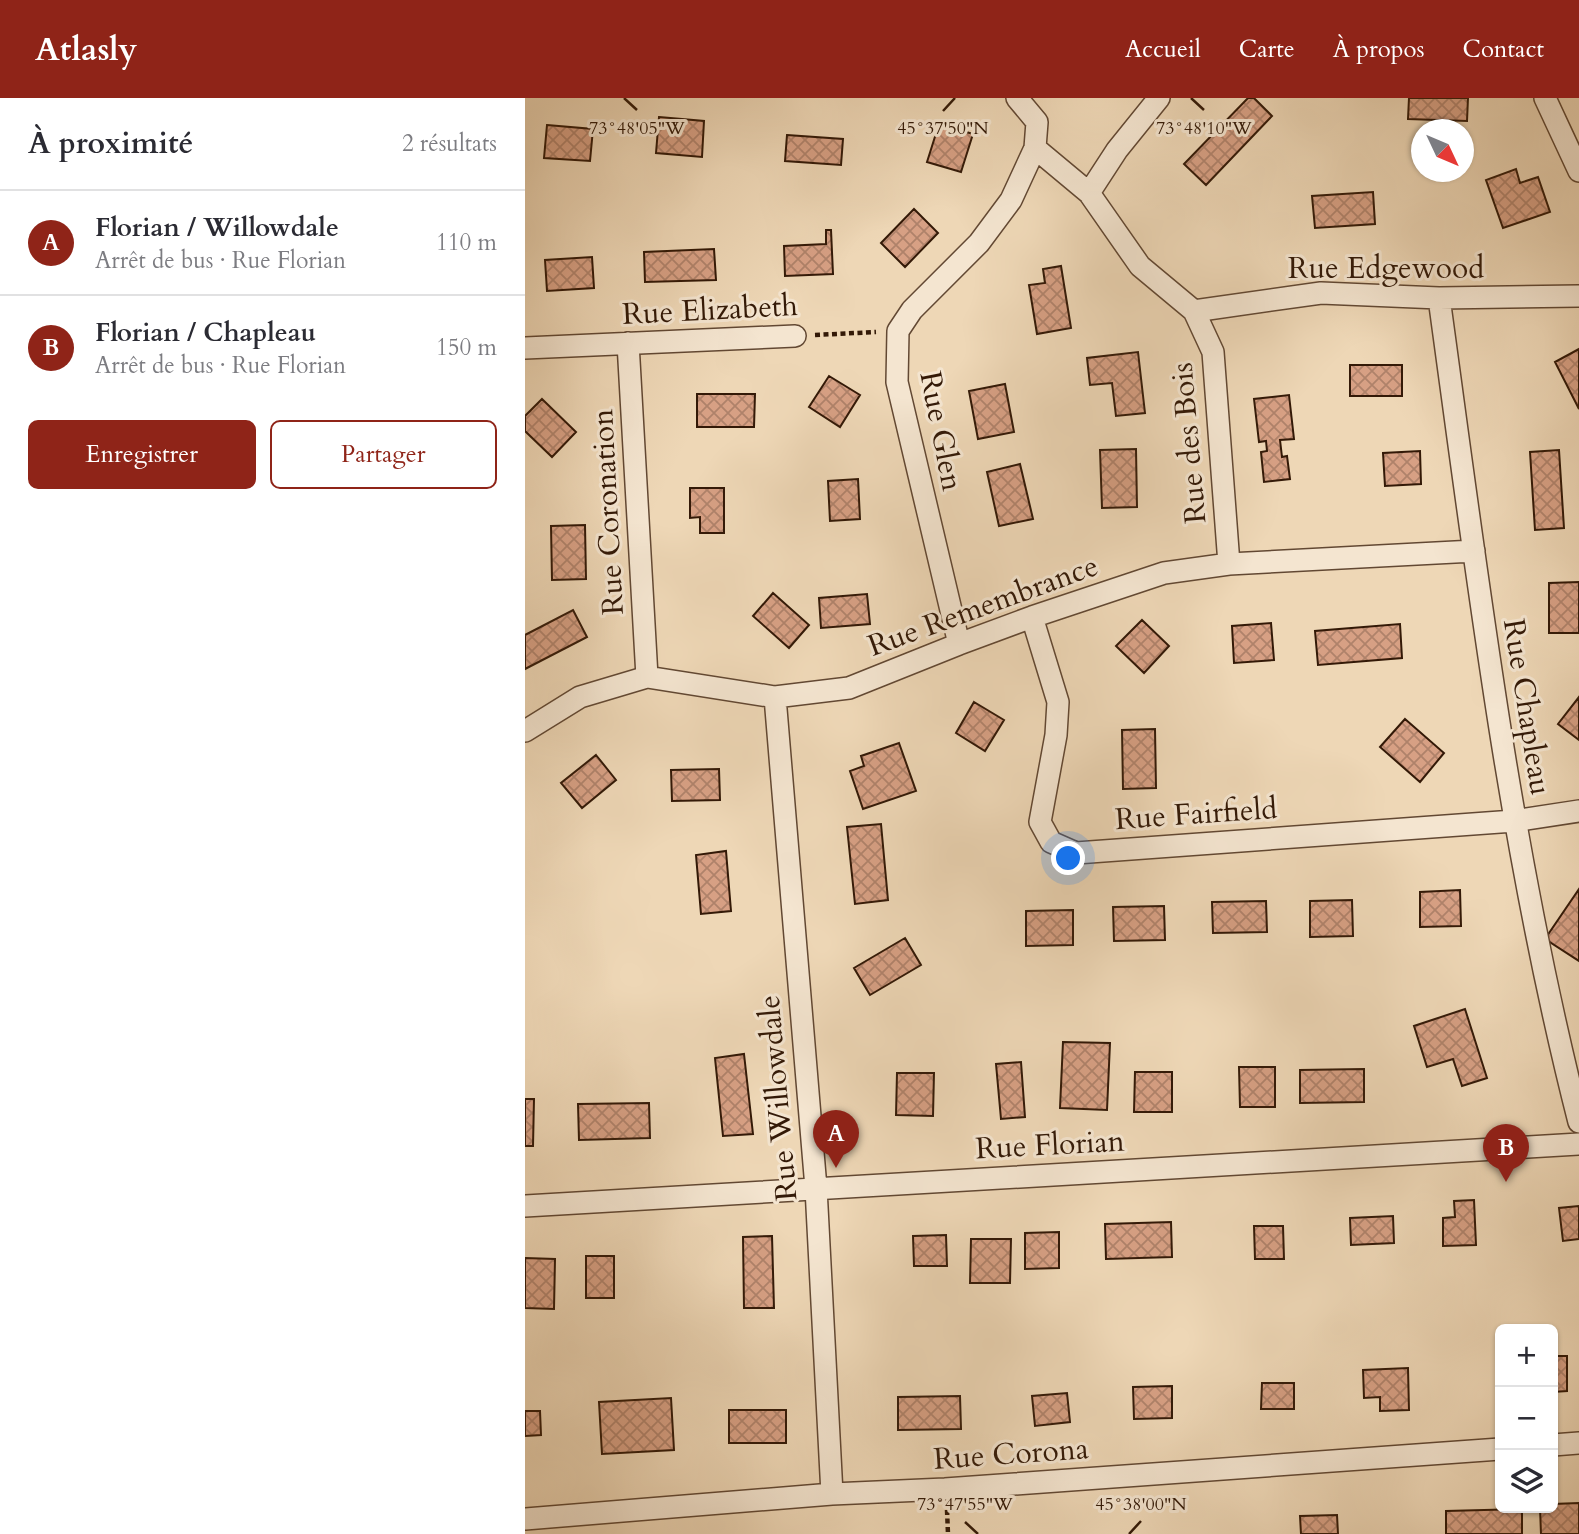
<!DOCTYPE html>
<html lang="fr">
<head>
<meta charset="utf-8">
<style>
  body { margin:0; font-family:Cardo,serif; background:#f2f2f3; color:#2b2b33 }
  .controls { position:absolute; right:21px; bottom:21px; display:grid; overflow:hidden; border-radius:10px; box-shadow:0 2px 5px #0004 }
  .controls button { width:63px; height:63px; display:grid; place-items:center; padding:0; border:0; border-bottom:2px solid #e1e1e2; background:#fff; color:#2b2b33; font:35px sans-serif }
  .compass { position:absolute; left:886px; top:21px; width:63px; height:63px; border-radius:50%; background:#fff; box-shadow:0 2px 5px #0004; rotate:134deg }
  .you { position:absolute; left:544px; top:761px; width:24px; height:24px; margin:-18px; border:5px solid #fff; border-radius:50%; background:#1a73e8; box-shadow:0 0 0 10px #1a73e833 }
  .badge { display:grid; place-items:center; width:46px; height:46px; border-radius:50%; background:#8f2418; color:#fff; font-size:23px; font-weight:700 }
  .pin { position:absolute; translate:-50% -58px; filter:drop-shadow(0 2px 4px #0008) }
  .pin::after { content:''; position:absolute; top:37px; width:24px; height:21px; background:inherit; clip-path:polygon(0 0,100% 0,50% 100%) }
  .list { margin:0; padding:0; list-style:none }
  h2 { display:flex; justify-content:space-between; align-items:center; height:91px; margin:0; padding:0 28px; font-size:30px }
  h2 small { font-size:23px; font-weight:400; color:#7c7c81 }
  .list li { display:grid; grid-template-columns:46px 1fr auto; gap:21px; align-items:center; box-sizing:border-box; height:105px; padding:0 28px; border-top:2px solid #e1e1e2 }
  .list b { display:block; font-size:26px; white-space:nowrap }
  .list p { margin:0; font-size:23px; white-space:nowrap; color:#7c7c81 }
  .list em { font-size:23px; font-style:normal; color:#7c7c81 }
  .actions { display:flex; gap:14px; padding:21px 28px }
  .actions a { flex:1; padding:16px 0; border:2px solid #8f2418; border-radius:10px; text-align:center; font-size:24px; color:#8f2418 }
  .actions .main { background:#8f2418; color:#fff }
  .icon { flex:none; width:38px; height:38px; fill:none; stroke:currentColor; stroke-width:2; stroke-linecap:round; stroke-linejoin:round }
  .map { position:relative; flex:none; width:1054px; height:1436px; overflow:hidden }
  header { display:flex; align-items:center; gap:42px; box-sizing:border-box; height:98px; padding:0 35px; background:#8f2418; color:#fff }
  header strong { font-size:33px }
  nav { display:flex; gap:38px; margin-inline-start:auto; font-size:24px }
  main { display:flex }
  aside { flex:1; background:#fff }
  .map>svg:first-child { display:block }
</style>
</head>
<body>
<header>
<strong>Atlasly</strong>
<nav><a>Accueil</a><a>Carte</a><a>À propos</a><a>Contact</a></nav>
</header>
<main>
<aside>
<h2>À proximité<small>2 résultats</small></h2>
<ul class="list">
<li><span class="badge">A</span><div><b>Florian / Willowdale</b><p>Arrêt de bus · Rue Florian</p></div><em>110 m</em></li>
<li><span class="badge">B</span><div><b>Florian / Chapleau</b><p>Arrêt de bus · Rue Florian</p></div><em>150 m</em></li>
</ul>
<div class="actions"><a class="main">Enregistrer</a><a>Partager</a></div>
</aside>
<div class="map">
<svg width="1054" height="1436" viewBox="0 0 1054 1436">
  <defs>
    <pattern id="building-cross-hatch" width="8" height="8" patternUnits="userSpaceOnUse" patternTransform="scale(1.75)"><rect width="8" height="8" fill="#d7a084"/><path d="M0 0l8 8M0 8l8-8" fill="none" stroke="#af826a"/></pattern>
  </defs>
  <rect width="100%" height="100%" fill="#eed7b6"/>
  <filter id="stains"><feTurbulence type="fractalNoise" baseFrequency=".00286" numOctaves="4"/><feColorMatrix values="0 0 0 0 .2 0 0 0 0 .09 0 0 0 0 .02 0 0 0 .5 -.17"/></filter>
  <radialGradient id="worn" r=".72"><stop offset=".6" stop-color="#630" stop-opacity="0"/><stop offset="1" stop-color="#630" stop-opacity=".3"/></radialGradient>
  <!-- building -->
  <path fill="url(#building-cross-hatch)" stroke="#331907" stroke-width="2" d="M723 0H729L747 18 681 87 659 66Z
    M884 0H943L942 23 883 21Z
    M134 19 179 23 177 59 131 55Z
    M414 26 448 36 436 74 402 64Z
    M22 27 68 31 65 63 19 60Z
    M262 37 318 41 316 67 260 63Z
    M991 71 995 85 1013 79 1025 114 978 130 961 82Z
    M848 94 850 126 790 130 787 98Z
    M389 111 413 135 380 169 356 145Z
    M301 132H306L308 176 260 178 259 148 301 146Z
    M189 151 191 182 120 184 119 154Z
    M67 159 69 190 22 193 20 162Z
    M536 168 546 230 512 236 504 187 520 185 518 171Z
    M1054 251V311L1030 264Z
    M613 254 620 315 591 318 587 285 565 287 562 260Z
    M825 267H877V298H825Z
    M304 278 335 297 315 329 284 309Z
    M480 286 489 334 453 341 444 293Z
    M172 296H230L229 329H172Z
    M764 297 769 341 755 342 757 359 762 358 765 381 739 384 736 354 742 353 741 343 734 344 729 301Z
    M17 301 51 334 27 359 0 333V318Z
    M611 351 612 409 577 410 575 352Z
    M1034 352 1039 430 1010 432 1005 354Z
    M895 353 896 386 860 388 858 355Z
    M495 366 508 421 474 428 462 374Z
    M333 381 335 421 305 423 303 383Z
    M165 390H199V435H175V419L165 420Z
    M60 427 61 481 27 482 26 428Z
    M1054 484V535H1024V485Z
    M248 495 284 527 264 550 228 518Z
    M342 496 345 526 296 530 294 500Z
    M48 512 62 539 0 571V537Z
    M617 522 644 548 619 575 591 548Z
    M746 525 749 562 709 565 707 528Z
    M875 526 877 560 793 567 790 533Z
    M1054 599V642L1033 626Z
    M449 604 479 622 460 653 431 635Z
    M880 621 919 655 895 684 855 649Z
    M630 631 631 690 598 691 597 632Z
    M374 645 391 693 338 711 325 673 339 668 336 658Z
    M71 657 91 682 57 710 36 685Z
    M194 671 195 702 147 703 146 672Z
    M356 726 363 802 330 806 322 729Z
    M201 753 206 813 176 816 171 757Z
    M1054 791V863L1020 841Z
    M935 792 936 828 895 829V794Z
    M827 802 828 838 785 839V803Z
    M741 803 742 834 688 835 687 804Z
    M639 808 640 842 589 843 588 809Z
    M548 812V847L501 848V813Z
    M380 840 396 867 345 897 329 870Z
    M940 911 962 980 937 988 928 961 902 969 889 928Z
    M538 944 585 945 582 1012 535 1010Z
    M219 956 228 1036 198 1038 190 960Z
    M496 964 500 1019 476 1021 471 966Z
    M714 969H750V1009H715Z
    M839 971V1004L775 1005V972Z
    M610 974H647V1014H609Z
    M372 975H409L408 1018 371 1017Z
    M0 1001H9L8 1048H0Z
    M124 1005 125 1040 54 1042 53 1006Z
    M949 1102 951 1147 918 1148V1120L930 1119 929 1103Z
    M1054 1108V1141L1038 1143 1034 1110Z
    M868 1118 869 1145 826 1147 825 1120Z
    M646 1124 647 1159 581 1161 580 1126Z
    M729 1128H758L759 1161H730Z
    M534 1134V1170L500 1171V1135Z
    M421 1137 422 1168H389L388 1138Z
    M247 1138 249 1210H219L218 1139Z
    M446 1141H486L485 1185H445Z
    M61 1158H89V1200H61Z
    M0 1160 30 1161 29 1211 0 1210Z
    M1028 1258H1042V1293L1028 1294Z
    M883 1270 884 1312 855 1313V1299L839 1300 838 1272Z
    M737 1285H769V1311H736Z
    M647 1288V1320L609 1321 608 1289Z
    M542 1295 545 1324 510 1328 507 1298Z
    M435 1298 436 1331 373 1332V1299Z
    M146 1300 149 1352 77 1356 74 1304Z
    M204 1312H261V1345H204Z
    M0 1313H15L16 1337 0 1338Z
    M1054 1405V1436H1016L1015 1410H1028V1406Z
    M997 1411V1436H921V1413Z
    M812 1417 813 1436H776L775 1418Z"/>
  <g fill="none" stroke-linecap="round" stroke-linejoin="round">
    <!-- street casing -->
    <g stroke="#624833" stroke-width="24">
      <path id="street" d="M1020 0 1054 73
        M510 50 564 95 615 168 669 213 688 254 704 466
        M564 95 592 52 634 0
        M914 200C952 476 985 754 1054 1024
        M669 213 796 195 914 200 1054 198
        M103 245 122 579
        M0 250 270 238
        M507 519 533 604 531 637 515 724 526 744 551 755 989 723 1054 713
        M434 546 372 284 373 233 387 212 454 145 486 102 510 50 512 24 492 0
        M250 599 291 1090 307 1396
        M0 633 55 599 122 579 250 599 324 590 434 546 507 519 639 475 704 466 949 453
        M0 1108 1054 1046
        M1028 1347 1054 1345
        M0 1421 307 1396 420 1391 975 1351"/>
    </g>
    <!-- path -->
    <path stroke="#331907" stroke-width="4.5" stroke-dasharray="5 3.5" stroke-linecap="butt" d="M290 237 351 234
      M422 1412 423 1436"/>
    <!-- street -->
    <use href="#street" stroke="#f4e5d0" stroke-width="21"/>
  </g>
  <!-- ticks -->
  <path fill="none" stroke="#331907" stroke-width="2.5" d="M99 0 112 12M666 0 679 12M418 13 430 0M440 1424 453 1436M604 1436 616 1423"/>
  <g text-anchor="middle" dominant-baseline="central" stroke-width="6" stroke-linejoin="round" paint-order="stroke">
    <!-- street labels -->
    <g font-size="30" fill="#331907" stroke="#f4e5d0">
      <text x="861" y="170">Rue Edgewood</text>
      <text transform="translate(185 212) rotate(-3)">Rue Elizabeth</text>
      <text transform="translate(416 333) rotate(79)">Rue Glen</text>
      <text transform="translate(664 345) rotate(-95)">Rue des Bois</text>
      <text transform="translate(83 414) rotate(-93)">Rue Coronation</text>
      <text transform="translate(458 508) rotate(-20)">Rue Remembrance</text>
      <text transform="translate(1002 609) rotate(81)">Rue Chapleau</text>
      <text transform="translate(671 716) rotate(-4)">Rue Fairfield</text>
      <text transform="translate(253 1000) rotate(-95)">Rue Willowdale</text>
      <text transform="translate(525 1047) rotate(-3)">Rue Florian</text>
      <text transform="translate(486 1356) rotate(-4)">Rue Corona</text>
    </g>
  </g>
  <g font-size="18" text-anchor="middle" fill="#331907" stroke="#f4e5d0" stroke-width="6" stroke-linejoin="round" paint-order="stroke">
    <text x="112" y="36">73°48'05"W</text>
    <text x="679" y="36">73°48'10"W</text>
    <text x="418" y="36">45°37'50"N</text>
    <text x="616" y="1412">45°38'00"N</text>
    <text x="440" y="1412">73°47'55"W</text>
  </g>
  <rect width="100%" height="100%" filter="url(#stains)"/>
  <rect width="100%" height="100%" fill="url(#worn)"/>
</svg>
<div class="controls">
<button>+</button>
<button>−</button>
<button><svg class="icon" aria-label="layers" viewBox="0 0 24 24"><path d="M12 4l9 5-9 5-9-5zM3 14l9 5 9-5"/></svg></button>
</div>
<svg class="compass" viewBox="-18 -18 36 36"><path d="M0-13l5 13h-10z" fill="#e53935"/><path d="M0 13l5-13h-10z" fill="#7c7c81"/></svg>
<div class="you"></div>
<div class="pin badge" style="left:311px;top:1070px">A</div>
<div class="pin badge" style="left:981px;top:1084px">B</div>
</div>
</main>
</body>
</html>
